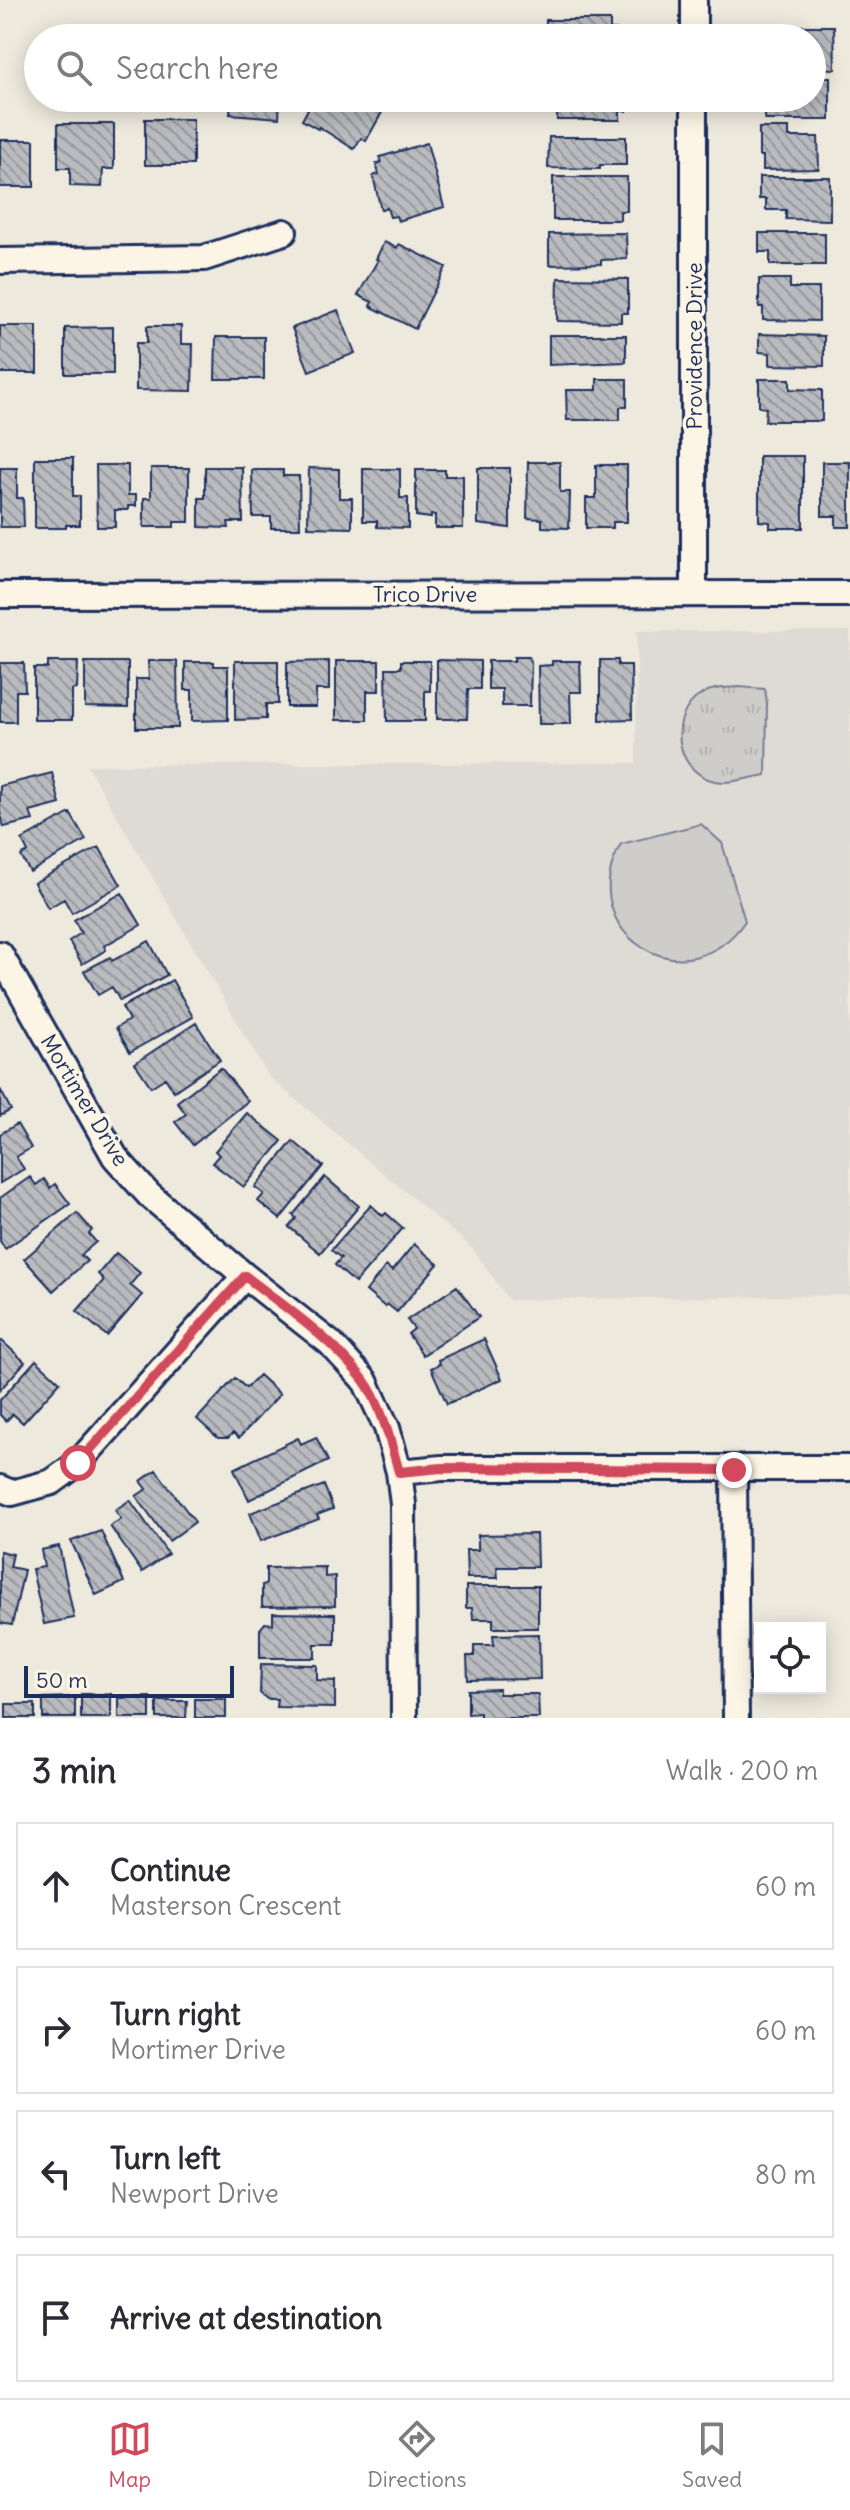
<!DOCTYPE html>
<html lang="en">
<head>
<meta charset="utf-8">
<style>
  body { margin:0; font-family:Delius,sans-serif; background:#f7f7f7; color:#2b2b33 }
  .controls { position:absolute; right:24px; bottom:24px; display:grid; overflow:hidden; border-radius:0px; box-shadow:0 4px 20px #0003 }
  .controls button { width:72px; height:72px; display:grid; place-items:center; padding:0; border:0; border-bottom:2px solid #e1e1e2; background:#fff; color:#2b2b33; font:40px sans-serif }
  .scale { position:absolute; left:24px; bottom:20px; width:210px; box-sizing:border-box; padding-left:8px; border:4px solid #1b2f5e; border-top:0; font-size:22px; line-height:28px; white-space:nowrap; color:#1b2f5e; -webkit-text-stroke:6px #fcf5e5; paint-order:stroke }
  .stop { position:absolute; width:24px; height:24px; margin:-18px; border:6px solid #d1495b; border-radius:50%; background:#fff }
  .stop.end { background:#d1495b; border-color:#fff; box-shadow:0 2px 8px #0008 }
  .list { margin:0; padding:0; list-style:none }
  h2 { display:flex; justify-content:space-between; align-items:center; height:104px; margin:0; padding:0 32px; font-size:34px }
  h2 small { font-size:26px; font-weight:400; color:#7c7c81 }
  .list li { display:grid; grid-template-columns:52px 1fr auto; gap:24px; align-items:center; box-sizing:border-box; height:128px; margin:0 16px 16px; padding:0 16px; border:2px solid #e1e1e2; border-radius:0px }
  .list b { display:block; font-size:30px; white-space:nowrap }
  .list p { margin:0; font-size:26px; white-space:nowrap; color:#7c7c81 }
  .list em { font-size:26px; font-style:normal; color:#7c7c81 }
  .icon { flex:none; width:44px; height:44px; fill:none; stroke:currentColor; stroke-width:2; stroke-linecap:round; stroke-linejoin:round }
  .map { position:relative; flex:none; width:850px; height:1718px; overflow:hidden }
  .search { position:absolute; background:#fff; box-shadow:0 4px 20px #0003; left:24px; right:24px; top:24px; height:88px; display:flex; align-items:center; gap:20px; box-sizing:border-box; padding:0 28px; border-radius:44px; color:#7c7c81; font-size:30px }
  .sheet { height:680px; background:#fff }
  nav { display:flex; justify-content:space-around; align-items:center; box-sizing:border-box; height:112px; border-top:2px solid #e1e1e2; background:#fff; font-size:22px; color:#7c7c81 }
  nav a { display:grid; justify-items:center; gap:4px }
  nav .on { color:#d1495b }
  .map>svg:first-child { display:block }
</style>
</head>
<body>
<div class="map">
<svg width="850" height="1718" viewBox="0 0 850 1718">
  <defs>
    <pattern id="park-tufts" width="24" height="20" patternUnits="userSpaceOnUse" patternTransform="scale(2)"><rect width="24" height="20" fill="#cfcdca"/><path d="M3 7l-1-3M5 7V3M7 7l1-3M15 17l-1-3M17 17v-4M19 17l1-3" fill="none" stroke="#b1b0b0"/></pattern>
    <pattern id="building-back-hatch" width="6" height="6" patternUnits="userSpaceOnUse" patternTransform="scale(2)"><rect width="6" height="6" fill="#babbbe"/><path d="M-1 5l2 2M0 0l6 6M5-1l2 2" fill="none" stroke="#96989e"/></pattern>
  </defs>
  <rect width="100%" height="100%" fill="#eee9dd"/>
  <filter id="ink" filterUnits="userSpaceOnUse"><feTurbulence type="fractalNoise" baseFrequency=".0125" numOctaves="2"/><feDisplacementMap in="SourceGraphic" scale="16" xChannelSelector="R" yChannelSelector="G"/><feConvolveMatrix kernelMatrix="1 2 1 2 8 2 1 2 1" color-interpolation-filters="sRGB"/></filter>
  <g filter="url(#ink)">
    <!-- built -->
    <path fill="#dedbd4" d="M637 631H850V1295L509 1300 472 1248 269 1077 87 765 636 763Z"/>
    <!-- park -->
    <path fill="url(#park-tufts)" stroke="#757e94" stroke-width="2" d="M739 687 765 689 767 703 766 775C753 777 737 782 723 782 676 780 664 716 702 694 713 687 726 688 739 687Z"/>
    <!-- pitch -->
    <path fill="#cfcdca" stroke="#757e94" stroke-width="2" d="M701 824 722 843 745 921C687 1005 571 933 621 844Z"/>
    <!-- building -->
    <path fill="url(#building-back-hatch)" stroke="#1b2f5e" stroke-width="2" d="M546 20H610V30H616V38H546Z
      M770 26H834L835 69 812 68V38H763V36H770Z
      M812 77H830V120H765V111H759V98H812Z
      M219 98H280L279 118 230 114 231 100Z
      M308 98H390L366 141 361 138 354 149 319 127 318 129 302 120 308 109 303 106Z
      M557 98H627V111H620V120H557Z
      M145 119H193V165H145Z
      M58 124H114V169H103L102 187 70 186V168H58Z
      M759 128H789V137H818L819 169 763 170V156H759Z
      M549 137H626V165H600V169L548 168Z
      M0 140H34V187H0Z
      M427 143 444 207 398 221 396 216 390 217 387 208 381 210 373 176 379 174 376 164 381 162 380 157Z
      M553 177H627V211H620V220H553Z
      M759 177H830V220L786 219V210H766V199H759Z
      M626 233 627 259 601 260V264L549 265V234Z
      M759 233H825V265H770V252H759Z
      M384 242 397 248 399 244 446 267 415 329 370 306 372 302 358 295 378 260 376 259Z
      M558 278 628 279V313H621V322L557 321Z
      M759 279H790V288H819V321L763 320V307H759Z
      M338 310 355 353 309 371 292 328Z
      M0 326H37V373H0Z
      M147 326H181V344H193L192 391 136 390V343H147Z
      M113 327V374H65V328Z
      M759 334 824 336V366L770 365V353L759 352Z
      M549 335H626V362L549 365Z
      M216 337H264V379H215Z
      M597 379H627V407H620V420H567L566 390H597Z
      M759 379H790V389L822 390V421H765L766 408 759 407Z
      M759 456H803V528H770V522L759 521Z
      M35 458H73V496H80V525H66V528H35Z
      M528 462H560V492H570L569 528 542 527V519L527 518Z
      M822 462H850V527H836V516H822Z
      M96 465H128V495H136V506H128V510H115V527H97Z
      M596 465H627V522H613V528H586V498H596Z
      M205 467H242L243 522H228L229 528 199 527V498H205Z
      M0 468H17V498H23L24 527H0Z
      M151 468H189V522H174V527H144V498H151Z
      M309 468 339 469V498H352V528L308 527Z
      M478 468H510V528L478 524Z
      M363 469H400V498H408V528L377 527V521H363Z
      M252 470H283V476H299L300 528H271V517H253Z
      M416 470H445V476H463V528H435V515H431V518L416 516Z
      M514 657H529L531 661 530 706H502V689H488V661H514Z
      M437 660 480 661V689H468L467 719H437Z
      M600 660H618V665H631L632 719 600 720Z
      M148 661H177L178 728H136V679H149Z
      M235 661H278V704H266V719L235 720Z
      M329 661V690H316V707H287V662Z
      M336 661H379V691H367V720H336Z
      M401 661H430V691H425V721H387L386 668H401Z
      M552 661H580L581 692H570L571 724H539L538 666 552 665Z
      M48 662H78L77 689 72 690V720H34V668H48Z
      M85 662H128V708L85 707Z
      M185 662H214V666H228V720L192 721V690H185Z
      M0 663H24L25 691H16V722H0Z
      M52 773 60 804 30 812 33 820 4 827 0 812V786Z
      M70 813 86 840 30 872 21 856 28 852 22 840Z
      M99 847 121 885 72 913 64 899 48 908 34 883Z
      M122 893 141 925 104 946 106 950 82 964 69 941 81 933 74 920Z
      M149 941 167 975 120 1001 112 987 98 995 84 971 110 957 112 961Z
      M172 980 193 1017 130 1052 116 1028 129 1020 122 1007Z
      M196 1023 220 1060 174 1091 165 1078 151 1087 135 1063Z
      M221 1068 248 1101 193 1145 175 1122 186 1114 177 1102Z
      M0 1089 11 1110 0 1116Z
      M247 1113 282 1141 244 1187 212 1163 219 1155 215 1151Z
      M17 1124 31 1148 16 1157 24 1169 0 1183V1134Z
      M293 1141 323 1166 280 1219 258 1201 264 1194 255 1187Z
      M30 1177 36 1185 44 1179 50 1188 55 1184 70 1204 5 1249 0 1241V1198Z
      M325 1177 359 1206 320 1253 289 1227 296 1218 293 1215Z
      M371 1205 383 1216 386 1213 403 1228 355 1283 335 1265 341 1258 331 1250Z
      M77 1213 92 1230 89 1234 96 1242 81 1255 87 1261 53 1291 24 1259Z
      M414 1244 438 1264 397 1312 387 1304 385 1307 366 1291 386 1266 392 1271Z
      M116 1253 140 1273 130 1285 142 1295 107 1336 77 1311 104 1280 98 1274Z
      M457 1286 479 1317 423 1355 408 1334 414 1329 407 1320Z
      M484 1339 502 1379 447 1404 431 1368 440 1364 438 1360Z
      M2 1341 25 1362 0 1390V1343Z
      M36 1360 60 1382 23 1423 13 1414 6 1421 0 1415V1400Z
      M259 1375 280 1394 239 1438 233 1433 228 1438H218L197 1419 235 1378 246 1388Z
      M316 1437 328 1461 249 1500 234 1469 298 1438 301 1444Z
      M156 1470 195 1522 169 1541 136 1496 147 1489 141 1481Z
      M324 1485 333 1509 317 1515 319 1519 261 1541 250 1513Z
      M130 1500 168 1554 142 1572 110 1526 121 1519 115 1510Z
      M101 1531 124 1582 96 1595 71 1541Z
      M536 1534 537 1567H497L498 1578H467L466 1550H478V1535Z
      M59 1546 74 1618 44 1624 32 1569 44 1567 41 1550Z
      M0 1551 13 1554 10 1567 24 1570 12 1625 0 1623Z
      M325 1567V1577L335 1576V1606L262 1607V1585L266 1584V1568Z
      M466 1586H538V1628H493V1619H473L472 1608H466Z
      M273 1613 335 1614V1644H315V1658H260V1629L265 1623 273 1624Z
      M539 1634 540 1679 468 1680 467 1656H474V1645H494L493 1635Z
      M261 1664 317 1665V1680L335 1681V1708L276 1707 277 1699H267L260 1693Z
      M499 1689V1694H538L539 1718H480V1713L468 1714V1690Z
      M81 1694H111V1718H81Z
      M75 1697V1718H43V1698Z
      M150 1697V1718H119V1698Z
      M195 1699H226V1718H195Z
      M157 1701H187L186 1718H157Z
      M6 1704H35V1718H6Z"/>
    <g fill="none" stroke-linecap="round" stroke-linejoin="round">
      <!-- street casing -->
      <g stroke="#1b2f5e" stroke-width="30">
        <path id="street" d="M694 0V38
          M694 98V594
          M0 261 204 258 284 232
          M0 595 850 594
          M0 954 115 1157 149 1195 245 1276 330 1343 365 1381 387 1428 399 1472 403 1504 404 1718
          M734 1470 736 1718
          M399 1472 442 1468H850
          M0 1488 12 1493 52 1482 78 1463 245 1276"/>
      </g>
      <!-- street -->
      <use href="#street" stroke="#fcf5e5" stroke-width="24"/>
    </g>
  </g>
  <g fill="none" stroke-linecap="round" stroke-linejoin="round" filter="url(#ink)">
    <!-- route -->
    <path stroke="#d1495b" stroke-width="10" d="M78 1463 245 1276C286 1308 331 1338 363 1379 381 1403 391 1443 399 1472L442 1468 734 1470"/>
  </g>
  <g text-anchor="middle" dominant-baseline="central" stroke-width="7" stroke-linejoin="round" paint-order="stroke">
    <!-- street labels -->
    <g font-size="22" fill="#1b2f5e" stroke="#fcf5e5">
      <text transform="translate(694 346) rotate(-90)">Providence Drive</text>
      <text x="425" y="594">Trico Drive</text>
      <text transform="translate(85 1100) rotate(59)">Mortimer Drive</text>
    </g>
  </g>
</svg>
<div class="controls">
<button><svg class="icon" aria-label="locate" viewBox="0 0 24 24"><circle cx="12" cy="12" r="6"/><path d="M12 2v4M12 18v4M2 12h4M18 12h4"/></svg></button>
</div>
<div class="scale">50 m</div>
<div class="stop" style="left:78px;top:1463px"></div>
<div class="stop end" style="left:734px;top:1470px"></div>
<div class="search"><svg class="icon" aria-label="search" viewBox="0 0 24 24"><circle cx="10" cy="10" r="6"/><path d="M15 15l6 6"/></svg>Search here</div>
</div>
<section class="sheet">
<h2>3 min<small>Walk · 200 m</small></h2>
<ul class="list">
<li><svg class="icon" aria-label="ahead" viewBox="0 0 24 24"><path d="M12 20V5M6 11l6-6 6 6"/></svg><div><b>Continue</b><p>Masterson Crescent</p></div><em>60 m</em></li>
<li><svg class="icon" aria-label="right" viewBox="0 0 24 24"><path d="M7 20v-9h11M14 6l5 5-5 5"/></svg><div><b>Turn right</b><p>Mortimer Drive</p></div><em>60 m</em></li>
<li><svg class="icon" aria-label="left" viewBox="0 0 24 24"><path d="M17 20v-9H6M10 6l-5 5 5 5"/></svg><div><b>Turn left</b><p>Newport Drive</p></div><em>80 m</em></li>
<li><svg class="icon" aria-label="arrive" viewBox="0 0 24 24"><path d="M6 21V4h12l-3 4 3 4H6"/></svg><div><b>Arrive at destination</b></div></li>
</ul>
</section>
<nav>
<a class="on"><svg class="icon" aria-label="map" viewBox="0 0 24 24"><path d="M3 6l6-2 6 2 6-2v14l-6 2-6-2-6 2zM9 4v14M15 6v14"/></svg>Map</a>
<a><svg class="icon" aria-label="directions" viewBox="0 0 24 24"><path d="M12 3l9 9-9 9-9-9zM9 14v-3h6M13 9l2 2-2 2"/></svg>Directions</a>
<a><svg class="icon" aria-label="saved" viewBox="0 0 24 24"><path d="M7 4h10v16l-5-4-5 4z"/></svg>Saved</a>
</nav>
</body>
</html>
